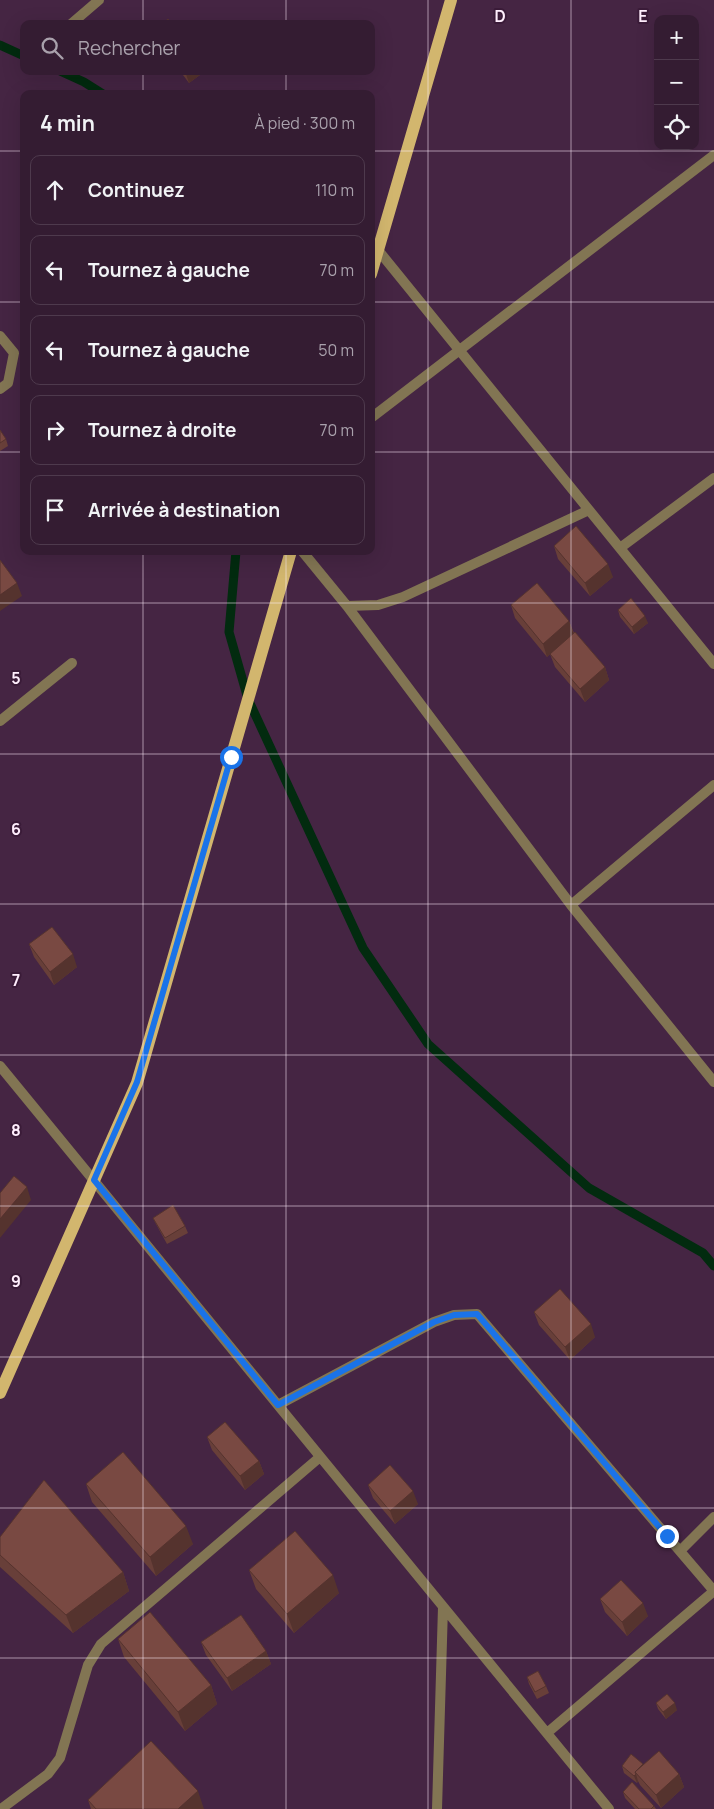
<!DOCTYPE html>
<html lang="fr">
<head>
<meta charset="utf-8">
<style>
  body { margin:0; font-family:Manrope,sans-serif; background:#3c253a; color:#f1f3f6 }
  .controls { position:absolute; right:15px; top:15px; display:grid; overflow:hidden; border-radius:10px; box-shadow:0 5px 20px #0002 }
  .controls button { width:45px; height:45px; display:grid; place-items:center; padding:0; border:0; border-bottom:1px solid #4e3a4d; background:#341c32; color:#f1f3f6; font:25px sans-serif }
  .stop { position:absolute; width:15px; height:15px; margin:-11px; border:4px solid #1a73e8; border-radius:50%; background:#fff }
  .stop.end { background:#1a73e8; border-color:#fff; box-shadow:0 1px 5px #0008 }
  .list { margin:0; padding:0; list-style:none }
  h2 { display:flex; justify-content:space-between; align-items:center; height:65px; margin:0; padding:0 20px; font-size:21px }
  h2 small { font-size:16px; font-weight:400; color:#a9a1ac }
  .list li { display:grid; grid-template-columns:32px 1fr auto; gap:15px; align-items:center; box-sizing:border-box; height:70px; margin:0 10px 10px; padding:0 10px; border:1px solid #4e3a4d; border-radius:10px }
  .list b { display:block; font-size:19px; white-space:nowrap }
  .list em { font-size:16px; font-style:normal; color:#a9a1ac }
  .icon { flex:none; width:28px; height:28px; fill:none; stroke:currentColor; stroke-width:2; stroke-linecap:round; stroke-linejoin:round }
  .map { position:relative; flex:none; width:714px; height:1809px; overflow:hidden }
  .search { position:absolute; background:#341c32; box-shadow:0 5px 20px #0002; left:20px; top:20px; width:355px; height:55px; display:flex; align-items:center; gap:12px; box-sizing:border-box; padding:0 18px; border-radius:10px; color:#a9a1ac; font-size:19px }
  .panel { position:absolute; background:#341c32; box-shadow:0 5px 20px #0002; left:20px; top:90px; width:355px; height:465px; border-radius:10px }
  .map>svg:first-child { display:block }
</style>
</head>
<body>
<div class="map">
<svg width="714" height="1809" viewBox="0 0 714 1809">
  <rect width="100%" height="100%" fill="#452543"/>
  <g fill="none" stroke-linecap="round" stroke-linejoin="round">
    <!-- stream -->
    <path stroke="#022b0f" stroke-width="9" d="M0 45 24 56
      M60 71 84 82 103 94
      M236 551 229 632 248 699 363 948 428 1044 589 1188 703 1253 714 1266"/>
    <!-- minor -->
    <path stroke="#827553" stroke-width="10" d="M71 24 99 0
      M378 250 714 664
      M0 336 14 353 8 383 0 389
      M371 418 714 155
      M620 548 714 478
      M302 551 347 606 571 905 714 1082
      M347 606 378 605 403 597 589 510
      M0 721 72 663
      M571 905 714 785
      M0 1066 609 1809
      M278 1405 434 1322 454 1315 477 1314 714 1591
      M680 1551 714 1517
      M547 1733 714 1591
      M1 1809 48 1774 60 1758 88 1665 101 1644 320 1457
      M437 1809 443 1607"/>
    <!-- primary -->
    <path stroke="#d2b66e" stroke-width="12" d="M371 274 451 0
      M0 1393 137 1083 291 551"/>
  </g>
  <!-- wall -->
  <path fill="#683f39" d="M180 71H204V72L189 83Z
    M0 430 6 439 8 446 0 451Z
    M554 546 613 577 590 596 558 559Z
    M511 605 569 621 574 633 605 667 609 680 585 702 555 667 550 654 547 657 515 618Z
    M618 610 648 623 634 634 620 617Z
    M29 944 77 967 54 985 34 957Z
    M153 1218 185 1226 188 1233 167 1244 156 1224Z
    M534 1312 595 1337 570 1360 539 1325Z
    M207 1437 259 1461 264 1474 245 1490 212 1450Z
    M86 1484 193 1544 156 1576 92 1502Z
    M368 1485 418 1504 395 1524 373 1498Z
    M0 1537 123 1572 129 1591 73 1633 0 1567Z
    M249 1570 339 1593 294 1633 256 1589Z
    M600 1599 648 1616 627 1636 605 1612Z
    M118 1639 211 1685 217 1704 185 1731 124 1657Z
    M201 1642 266 1651 271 1664 232 1691 206 1655Z
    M527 1677 546 1686 549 1693 537 1699 529 1684Z
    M656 1703 677 1710 666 1719 658 1709Z
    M643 1764 679 1774 684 1787 661 1808 640 1785 638 1781 637 1783 624 1773 622 1766Z
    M623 1792 654 1806 656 1809H635L625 1798Z
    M88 1800 204 1809H91Z"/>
  <!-- shaded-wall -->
  <path fill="#55332e" d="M185 71H204V72L189 83Z
    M608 564 613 577 590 596 585 583Z
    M17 583 22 596 0 611V595Z
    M645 616 648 623 634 634 632 627Z
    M569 621 574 635 547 657 543 644Z
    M605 667 609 680 585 702 580 689Z
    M73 954 77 967 54 985 50 972Z
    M27 1187 31 1200 0 1238V1219Z
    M591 1324 595 1337 570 1360 565 1347Z
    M259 1461 264 1474 245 1490 240 1476Z
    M413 1491 418 1504 395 1524 390 1511Z
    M186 1526 193 1544 156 1576 150 1557Z
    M123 1572 129 1591 73 1633 66 1615Z
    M333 1575 339 1593 294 1633 287 1614Z
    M643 1603 648 1616 627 1636 622 1622Z
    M266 1651 271 1664 232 1691 227 1678Z
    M211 1685 217 1704 185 1731 178 1712Z
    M675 1703 677 1710 666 1719 663 1712Z
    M636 1774 638 1781 637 1783 634 1776Z
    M679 1774 684 1787 661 1808 656 1795Z
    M198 1791 204 1809H178Z"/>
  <!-- building -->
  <path fill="#794942" stroke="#55332e" d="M168 19 171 24H162Z
    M0 430 6 439 0 443Z
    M576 526 608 564 585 583 554 546Z
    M0 560 17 583 0 595Z
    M537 583 569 621 543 644 511 605Z
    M631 598 645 616 632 627 618 610Z
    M575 632 605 667 580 689 550 654Z
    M52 927 73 954 50 972 29 944Z
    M14 1176 27 1187 0 1219V1193Z
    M173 1205 185 1226 165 1238 153 1218Z
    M560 1289 591 1324 565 1347 534 1312Z
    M225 1422 259 1461 240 1476 207 1437Z
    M123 1452 186 1526 150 1557 86 1484Z
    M390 1465 413 1491 390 1511 368 1485Z
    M44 1480 123 1572 66 1615 0 1555V1537Z
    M295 1531 333 1575 287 1614 249 1570Z
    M621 1580 643 1603 622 1622 600 1599Z
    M150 1612 211 1685 178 1712 118 1639Z
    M241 1615 266 1651 227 1678 201 1642Z
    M538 1671 546 1686 535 1692 527 1677Z
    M667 1694 675 1703 663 1712 656 1703Z
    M151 1741 198 1791 178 1809H96L88 1800Z
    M659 1751 679 1774 656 1795 635 1772Z
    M631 1754 643 1764 635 1772 636 1774 634 1776 622 1766Z
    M632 1782 654 1806 651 1809H639L623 1792Z"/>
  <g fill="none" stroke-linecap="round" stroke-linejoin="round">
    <!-- route -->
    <path stroke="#1a73e8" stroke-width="6" d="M231 757 137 1082 94 1180 278 1405 434 1322 454 1315 477 1314 667 1536"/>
  </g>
  <!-- grid -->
  <path fill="none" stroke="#ffeefd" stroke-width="1" stroke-opacity="0.55" d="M143 0V24M286 0V24M428 0V1809M571 0V1809M143 71V94M286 71V94M0 151H24M371 151H714M0 302H24M371 302H714M0 452H24M371 452H714M143 551V1809M286 551V1809M0 603H714M0 754H714M0 904H714M0 1055H714M0 1206H714M0 1357H714M0 1508H714M0 1658H714"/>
  <g font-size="16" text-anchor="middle" font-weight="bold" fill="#ffeefd" stroke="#3a1b38" stroke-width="4" stroke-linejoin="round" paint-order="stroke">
    <text x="500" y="22">D</text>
    <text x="643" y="22">E</text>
    <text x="16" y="684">5</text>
    <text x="16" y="835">6</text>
    <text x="16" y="986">7</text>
    <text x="16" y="1136">8</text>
    <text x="16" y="1287">9</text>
  </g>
</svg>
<div class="controls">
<button>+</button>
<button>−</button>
<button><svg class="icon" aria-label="locate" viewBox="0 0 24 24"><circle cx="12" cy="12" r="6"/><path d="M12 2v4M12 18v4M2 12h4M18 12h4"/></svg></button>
</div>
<div class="stop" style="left:231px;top:757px"></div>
<div class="stop end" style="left:667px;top:1536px"></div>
<div class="search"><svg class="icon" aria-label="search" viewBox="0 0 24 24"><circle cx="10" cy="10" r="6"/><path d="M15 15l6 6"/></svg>Rechercher</div>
<section class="panel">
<h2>4 min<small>À pied · 300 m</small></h2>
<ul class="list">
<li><svg class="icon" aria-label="ahead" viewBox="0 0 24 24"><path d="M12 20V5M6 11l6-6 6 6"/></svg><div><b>Continuez</b></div><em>110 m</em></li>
<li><svg class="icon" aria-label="left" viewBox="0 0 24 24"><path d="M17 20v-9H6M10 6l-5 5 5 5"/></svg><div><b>Tournez à gauche</b></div><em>70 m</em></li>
<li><svg class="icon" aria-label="left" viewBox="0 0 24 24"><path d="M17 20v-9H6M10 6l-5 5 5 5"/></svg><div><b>Tournez à gauche</b></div><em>50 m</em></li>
<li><svg class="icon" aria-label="right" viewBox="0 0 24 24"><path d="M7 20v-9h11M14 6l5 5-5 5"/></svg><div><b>Tournez à droite</b></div><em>70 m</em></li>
<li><svg class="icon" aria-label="arrive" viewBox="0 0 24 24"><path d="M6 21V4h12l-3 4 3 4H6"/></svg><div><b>Arrivée à destination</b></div></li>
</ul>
</section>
</div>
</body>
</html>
